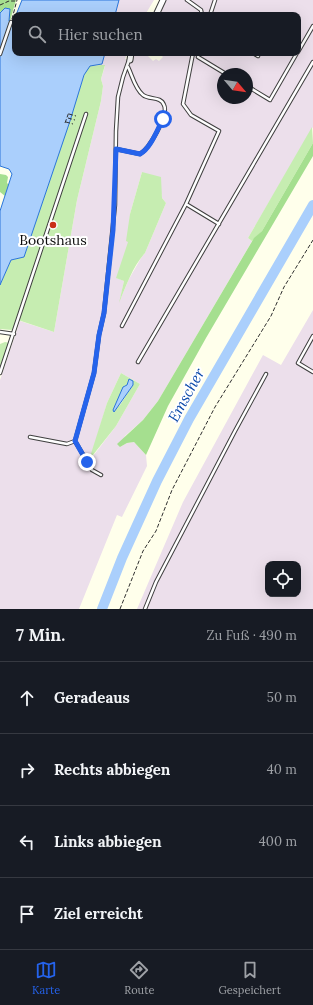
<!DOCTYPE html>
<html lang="de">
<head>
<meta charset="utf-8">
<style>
  body { margin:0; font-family:Lora,serif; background:#242831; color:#f1f3f6 }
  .controls { position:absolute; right:12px; bottom:12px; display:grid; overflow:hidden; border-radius:8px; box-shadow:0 4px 16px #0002 }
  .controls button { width:36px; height:36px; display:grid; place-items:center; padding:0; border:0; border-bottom:1px solid #363941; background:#171b24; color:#f1f3f6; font:20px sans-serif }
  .compass { position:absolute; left:217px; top:68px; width:36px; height:36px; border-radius:50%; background:#171b24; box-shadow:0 4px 16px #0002; rotate:119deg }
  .stop { position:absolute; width:12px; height:12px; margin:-9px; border:3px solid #2563eb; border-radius:50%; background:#fff }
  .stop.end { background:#2563eb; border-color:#fff; box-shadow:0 1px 4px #0008 }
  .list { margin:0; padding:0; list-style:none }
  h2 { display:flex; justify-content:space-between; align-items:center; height:52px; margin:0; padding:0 16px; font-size:17px }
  h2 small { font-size:13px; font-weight:400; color:#9ea1a6 }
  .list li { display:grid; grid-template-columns:26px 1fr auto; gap:12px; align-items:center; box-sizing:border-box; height:72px; padding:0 16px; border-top:1px solid #363941 }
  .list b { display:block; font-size:15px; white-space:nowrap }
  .list em { font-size:13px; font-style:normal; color:#9ea1a6 }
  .icon { flex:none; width:22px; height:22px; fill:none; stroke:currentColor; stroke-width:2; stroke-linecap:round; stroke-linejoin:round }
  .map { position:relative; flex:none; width:313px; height:609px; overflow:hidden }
  .search { position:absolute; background:#171b24; box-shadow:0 4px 16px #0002; left:12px; right:12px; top:12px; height:44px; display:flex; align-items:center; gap:10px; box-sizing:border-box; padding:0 14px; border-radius:8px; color:#9ea1a6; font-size:15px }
  .sheet { height:340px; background:#171b24 }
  nav { display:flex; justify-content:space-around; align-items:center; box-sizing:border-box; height:56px; border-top:1px solid #363941; background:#171b24; font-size:11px; color:#9ea1a6 }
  nav a { display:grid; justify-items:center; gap:2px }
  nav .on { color:#2563eb }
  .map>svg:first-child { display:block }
</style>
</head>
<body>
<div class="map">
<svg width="313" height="609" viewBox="0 0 313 609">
  <rect width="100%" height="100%" fill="#ffffeb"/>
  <!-- industrial -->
  <path fill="#ecdfeb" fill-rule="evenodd" d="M119 0H154L145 15H115Z
    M166 0H313V127L248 238 252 241 248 248 158 401 143 420 125 436 120 447 127 443 134 442 146 455 147 466 122 517 117 515 79 609H0V380L20 321 54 332 77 200 101 101 103 86 101 79 105 66 101 65 105 53H127L125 59 133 60 134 53H145L153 61 156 59 159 61 163 57 161 55 162 53H298V15H160ZM223 74H247V98H223ZM142 172 162 195V198L166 203 145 253 141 258 129 279 120 300 124 281 117 278 129 242 130 214ZM121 373 140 384 116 426 90 460 107 403Z
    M313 310V609H137L183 502 263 355 281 365ZM268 564H298V594H268Z"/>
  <!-- green -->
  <path fill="#c6edb1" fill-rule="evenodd" d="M101 65H105L101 79 103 86 101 101 77 200 54 332 18 320 12 330 0 329V285L11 260 24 257 86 70 90 66Z
    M312 127 313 143 262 231 252 241 248 238Z
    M142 172 161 177 162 198 166 203 145 253C133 266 126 286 119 303L124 281 116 278 128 242 126 241 130 214Z
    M5 342 10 343 0 369V344Z
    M121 373 140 384 116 426 89 460 107 403ZM127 385H133L120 405 113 410 124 386Z"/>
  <!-- forest -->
  <path fill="#a5df8f" d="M0 0H16L10 21H9L5 9 0 12Z
    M313 143V156L206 338 168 406 146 455 134 442 127 443 120 447 117 444 143 420 158 401 254 238 262 231Z
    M0 174 6 175 8 177 7 183 9 185 5 196 0 192Z"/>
  <!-- water -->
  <path fill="#aacffc" stroke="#2a75da" d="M22 0H119L115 15H16Z
    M5 8 10 9 9 21 14 22 15 19V53H105L102 64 90 66 84 75 70 121 24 257 11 260 0 285V211L12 174 9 169 0 166V13Z
    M129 379 133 381V385L114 412 113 410 123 387 127 385Z"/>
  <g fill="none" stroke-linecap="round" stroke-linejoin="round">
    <!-- river -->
    <path stroke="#aacffc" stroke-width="10" d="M102 609 122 558 157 481 189 419 313 205"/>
    <!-- service casing -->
    <g stroke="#3f3f3f" stroke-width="4.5">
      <path id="service" d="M187 0 201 10 202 15
        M210 15 215 0
        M298 52 313 26
        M253 53 258 56
        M0 54 11 22
        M198 57 226 74
        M247 86 270 100 297 53
        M116 149 140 154C149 149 169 115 164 105 161 96 149 100 143 95 135 89 132 75 128 67
        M186 204 219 224
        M122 326 186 204 219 131 191 115 183 104 193 53
        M0 332 14 334
        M313 336 298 363 313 372
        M138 362 313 62
        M0 373 86 114
        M30 437 67 444 75 441
        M101 475 92 470 75 441 94 373 99 335 104 313 115 205 116 131 118 97 123 77 129 60
        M145 609 156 582 235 431 266 374"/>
    </g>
    <!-- minor casing -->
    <g stroke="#3f3f3f" stroke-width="7">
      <path id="minor" d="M156 15 163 0
        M130 60 131 53"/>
    </g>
    <!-- path -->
    <path stroke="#2e2e2e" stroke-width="1" stroke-dasharray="4 2" stroke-linecap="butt" d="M0 5 9 1H16
      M12 19 17 0
      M69 114 76 116
      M68 118 75 120
      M66 122 73 124
      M65 123 69 112
      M120 609 143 551 156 531 172 490 215 407 271 316 284 287 313 240"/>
    <!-- service -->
    <use href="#service" stroke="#fff" stroke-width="2.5"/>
    <!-- minor -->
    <use href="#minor" stroke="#fff" stroke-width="5"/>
  </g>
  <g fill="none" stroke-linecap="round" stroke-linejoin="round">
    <!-- route -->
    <path stroke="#2563eb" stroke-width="5" d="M87 462 75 441 94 373 99 335 104 313 113 230 116 149 140 154C151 148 157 130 163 119"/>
  </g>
  <!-- markers -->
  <circle fill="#c92e17" stroke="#fff" stroke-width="1.5" cx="53" cy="225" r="4"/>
  <g text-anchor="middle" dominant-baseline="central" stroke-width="4" stroke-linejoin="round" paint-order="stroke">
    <!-- poi labels -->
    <g font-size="14" fill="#0c0c0c" stroke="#fff">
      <text x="53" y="240">Bootshaus</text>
    </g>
    <!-- water labels -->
    <g font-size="15" font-style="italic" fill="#0a48a9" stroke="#fff">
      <text transform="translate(186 395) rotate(-61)">Emscher</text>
    </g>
  </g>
</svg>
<div class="controls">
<button><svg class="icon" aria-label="locate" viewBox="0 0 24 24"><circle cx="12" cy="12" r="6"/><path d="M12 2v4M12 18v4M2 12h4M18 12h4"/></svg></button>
</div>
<svg class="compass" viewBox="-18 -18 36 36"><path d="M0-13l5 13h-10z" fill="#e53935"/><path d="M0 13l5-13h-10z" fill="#9ea1a6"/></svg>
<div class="stop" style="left:163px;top:119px"></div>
<div class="stop end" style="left:87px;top:462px"></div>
<div class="search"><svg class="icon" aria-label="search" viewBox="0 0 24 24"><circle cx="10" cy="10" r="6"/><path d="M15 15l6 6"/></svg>Hier suchen</div>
</div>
<section class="sheet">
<h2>7 Min.<small>Zu Fuß · 490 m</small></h2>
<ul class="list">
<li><svg class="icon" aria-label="ahead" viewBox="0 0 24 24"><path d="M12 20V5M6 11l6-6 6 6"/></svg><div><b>Geradeaus</b></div><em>50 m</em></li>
<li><svg class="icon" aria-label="right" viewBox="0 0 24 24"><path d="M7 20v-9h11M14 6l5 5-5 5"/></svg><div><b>Rechts abbiegen</b></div><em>40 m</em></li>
<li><svg class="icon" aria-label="left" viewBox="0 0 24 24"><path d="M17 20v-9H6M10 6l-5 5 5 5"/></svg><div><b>Links abbiegen</b></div><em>400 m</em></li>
<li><svg class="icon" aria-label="arrive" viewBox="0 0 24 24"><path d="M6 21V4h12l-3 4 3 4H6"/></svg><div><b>Ziel erreicht</b></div></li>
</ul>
</section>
<nav>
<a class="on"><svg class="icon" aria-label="map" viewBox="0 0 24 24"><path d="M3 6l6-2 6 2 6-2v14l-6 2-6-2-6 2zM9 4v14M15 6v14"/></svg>Karte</a>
<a><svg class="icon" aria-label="directions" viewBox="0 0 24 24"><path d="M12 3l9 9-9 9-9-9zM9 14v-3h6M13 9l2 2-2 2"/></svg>Route</a>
<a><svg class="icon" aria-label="saved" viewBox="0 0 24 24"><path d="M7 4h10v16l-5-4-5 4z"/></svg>Gespeichert</a>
</nav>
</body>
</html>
